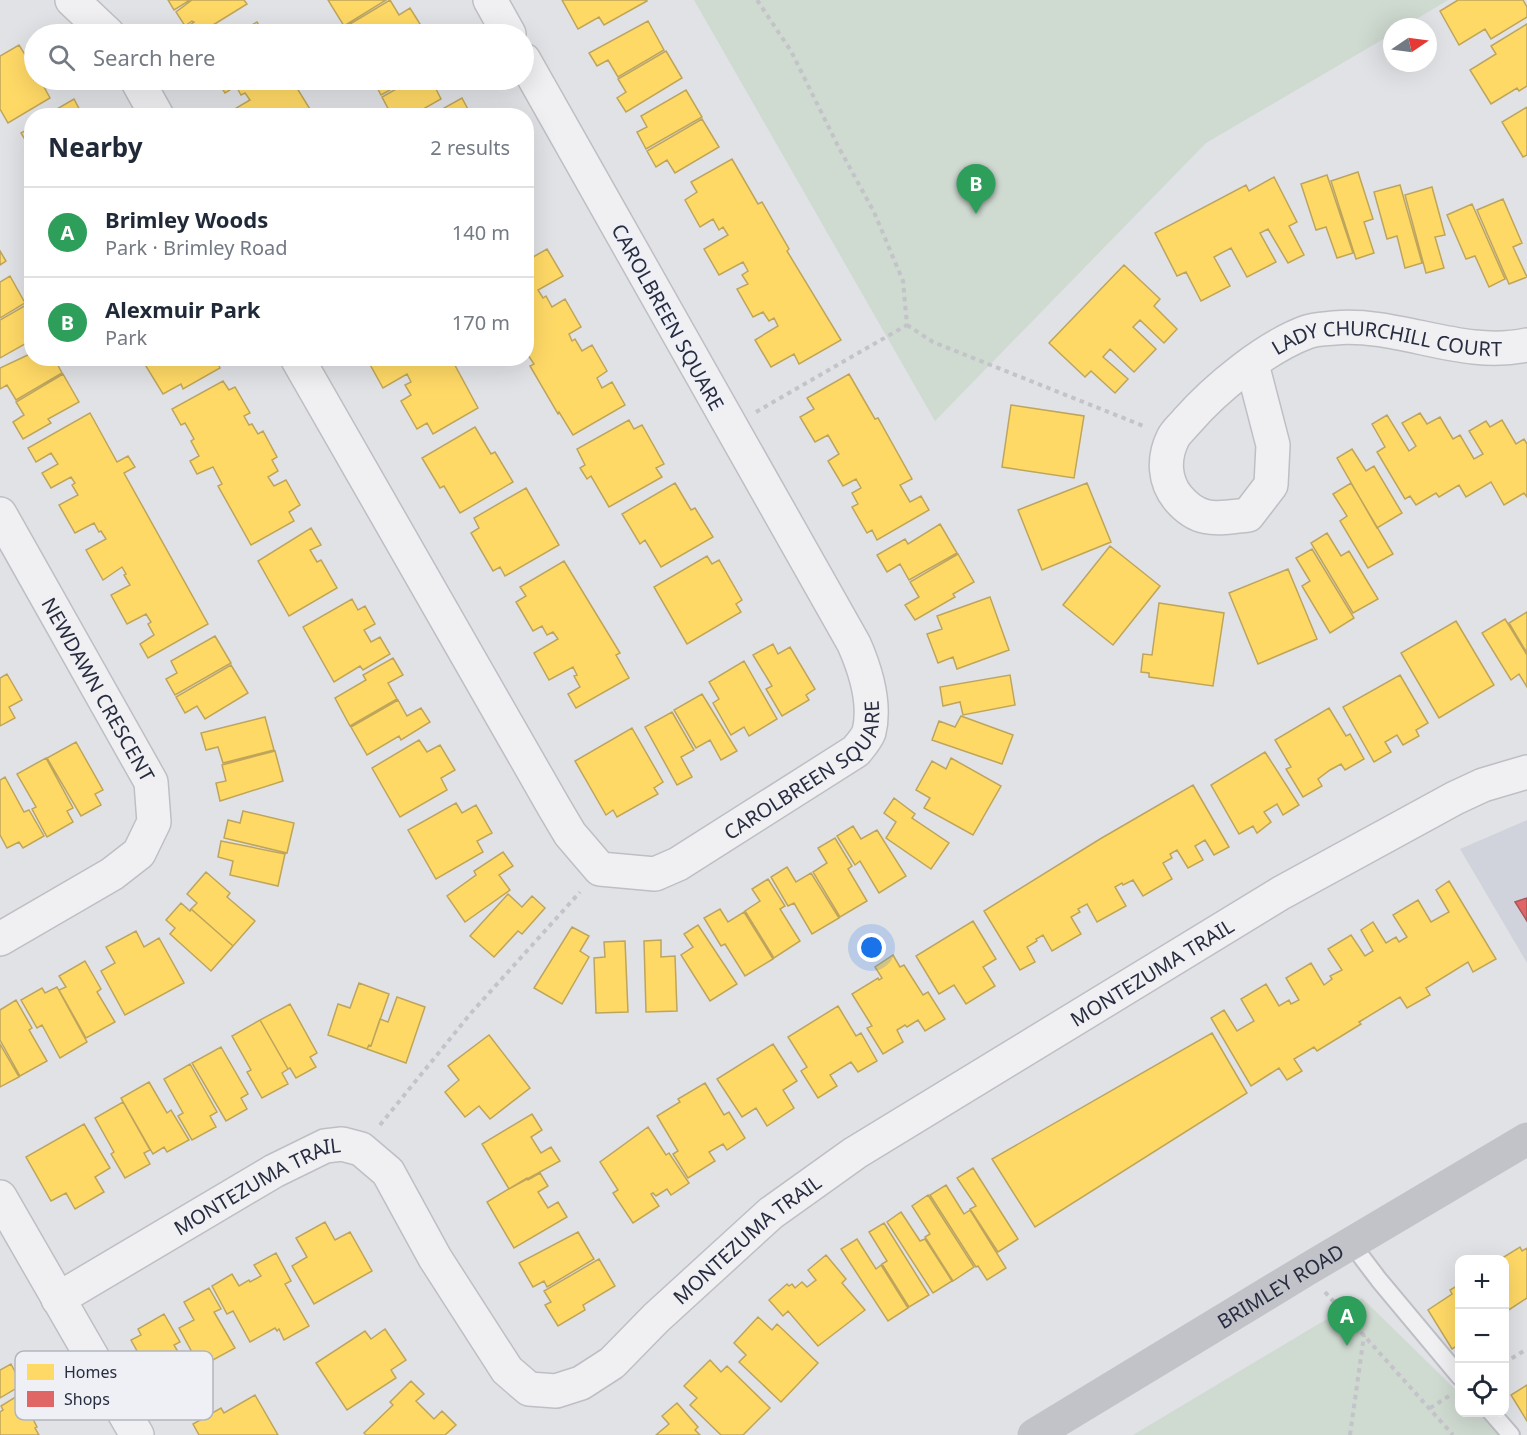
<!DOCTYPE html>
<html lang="en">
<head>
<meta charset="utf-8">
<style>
  body { margin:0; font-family:"Noto Sans",sans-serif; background:#f6f6f7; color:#1f2937 }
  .controls { position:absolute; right:18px; bottom:18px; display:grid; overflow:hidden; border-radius:12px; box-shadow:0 6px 24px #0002 }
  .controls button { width:54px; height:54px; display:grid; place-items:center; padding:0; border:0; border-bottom:2px solid #e0e1e3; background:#fff; color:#1f2937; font:30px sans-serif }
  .compass { position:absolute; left:1383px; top:18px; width:54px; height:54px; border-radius:50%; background:#fff; box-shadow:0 6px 24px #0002; rotate:77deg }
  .you { position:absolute; left:872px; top:948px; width:21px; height:21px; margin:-15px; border:4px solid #fff; border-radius:50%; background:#1a73e8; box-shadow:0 0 0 9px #1a73e833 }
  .badge { display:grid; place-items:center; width:39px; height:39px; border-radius:50%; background:#686c7a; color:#fff; font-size:20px; font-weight:700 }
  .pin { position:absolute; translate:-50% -50px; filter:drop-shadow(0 2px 3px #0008) }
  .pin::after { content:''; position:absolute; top:32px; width:21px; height:18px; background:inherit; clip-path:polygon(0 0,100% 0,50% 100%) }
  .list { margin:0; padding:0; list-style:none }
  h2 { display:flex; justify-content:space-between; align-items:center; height:78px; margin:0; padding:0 24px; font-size:26px }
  h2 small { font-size:20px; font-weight:400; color:#747a83 }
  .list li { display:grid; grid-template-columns:39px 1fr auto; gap:18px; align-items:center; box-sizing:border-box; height:90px; padding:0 24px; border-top:2px solid #e0e1e3 }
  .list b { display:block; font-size:22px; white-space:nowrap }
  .list p { margin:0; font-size:20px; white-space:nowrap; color:#747a83 }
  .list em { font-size:20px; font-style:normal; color:#747a83 }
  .icon { flex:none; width:33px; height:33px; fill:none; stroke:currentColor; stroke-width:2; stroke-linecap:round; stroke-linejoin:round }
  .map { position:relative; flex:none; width:1527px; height:1435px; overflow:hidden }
  .search { position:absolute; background:#fff; box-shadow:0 6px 24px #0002; left:24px; top:24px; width:510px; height:66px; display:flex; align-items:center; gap:15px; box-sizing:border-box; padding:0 21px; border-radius:33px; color:#747a83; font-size:22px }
  .panel { position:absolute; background:#fff; box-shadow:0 6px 24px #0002; left:24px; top:108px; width:510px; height:258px; border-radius:24px }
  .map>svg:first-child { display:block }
</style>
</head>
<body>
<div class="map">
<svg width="1527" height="1435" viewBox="0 0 1527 1435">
  <rect width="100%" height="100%" fill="#e1e2e6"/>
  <!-- built -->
  <path fill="#d1d3dc" d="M1527 820V963L1460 849Z"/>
  <!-- green -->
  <path fill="#cfdad1" d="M694 0H1448L1403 27H1392V34L1206 143 935 421Z
    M1362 1298 1459 1393 1460 1412 1480 1413 1503 1435H1133Z"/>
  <!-- homes -->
  <path fill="#ffd966" stroke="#bea55b" stroke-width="1.5" d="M168 0H190L174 10Z
    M192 0H244L247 4 205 30 197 34H191L187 27 194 22 192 21 185 26 176 12Z
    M328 0H386L344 26Z
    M390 0 399 15 410 8 420 24 402 34H349L345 27Z
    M562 0H647V1L604 25 599 17 578 29Z
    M1458 0H1523L1527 7V17L1491 39 1485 29 1459 45 1440 11Z
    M648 21 664 50 618 77 608 60 597 66 589 53Z
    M257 22 264 34H236Z
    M1527 24V86L1519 91 1517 88 1491 104 1470 70 1496 54 1491 46Z
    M19 45 27 58 31 55 34 61V80H45L47 83 43 85 50 98 8 123 0 109V56Z
    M666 51 682 78 626 112 617 98 626 92 618 79Z
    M217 80H292L313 114 227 116 226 114 250 100 245 93 241 95 236 86 225 93Z
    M373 80H408L381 95Z
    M412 80H445L446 81 435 87 441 99 411 116H392L382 97Z
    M686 90 702 117 646 149 637 132 647 127 641 116Z
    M462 98 471 115 436 116 435 113Z
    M74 99 83 116H52L56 113 55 110Z
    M1527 107V155L1523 157 1502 122Z
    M702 119 719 147 675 173 667 160 656 167 647 151Z
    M32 127V151L21 133Z
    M732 159 758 204 762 202 789 249 787 251 841 340 799 364 794 354 771 367 755 340 778 326 774 318 769 321 763 312 753 317 737 289 748 284 742 275 748 271 743 262 719 275 704 249 728 235 723 227 719 230 713 219 700 227 685 200 697 192 691 182Z
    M1358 172 1373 219 1364 222 1374 253 1356 259 1331 181Z
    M1327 175 1353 253 1337 258 1326 227 1316 230 1301 184Z
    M1274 177 1297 222 1289 226 1304 255 1288 263 1268 229 1260 233 1276 262 1247 277 1231 248 1214 257 1230 286 1201 301 1186 272 1177 276 1155 233 1246 185 1249 191Z
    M1400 185 1422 263 1405 268 1397 236 1387 239 1374 192Z
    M1432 187 1445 235 1435 237 1444 268 1426 273 1405 195Z
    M1503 199 1522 243 1513 247 1527 277 1509 284 1477 210Z
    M1472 204 1505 279 1489 287 1475 256 1466 259 1447 215Z
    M547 249 563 276 538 290 543 298 546 296 552 307 565 299 581 327 569 334 572 341 575 339 582 351 592 345 607 371 597 378 602 388 612 382 625 405 573 435 559 412 558 414 530 366 534 364 526 352V261Z
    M0 251 6 261 0 265Z
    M1124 265 1160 299 1154 306 1177 329 1164 343 1140 320 1133 327 1156 349 1134 372 1110 349 1103 357 1128 379 1115 393 1091 371 1085 377 1049 343Z
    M10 276 25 303 0 318V282Z
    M26 305 32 315V340L0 358V320Z
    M32 353V358H54L62 373 16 400 7 385 0 389V368Z
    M141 358H215L220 368 183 389 181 384 163 394Z
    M371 358H451L478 408 433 434 427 423 417 429 401 401 411 395 405 385 411 382 407 374 383 388 368 361Z
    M63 374 79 402 48 419 51 423 23 439 13 422 24 415 16 402Z
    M849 374 875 419 878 418 912 479 900 485 910 502 921 496 929 510 877 540 872 530 867 533 852 507 858 504 852 493 861 488 856 479 843 486 828 461 839 454 828 435 815 442 800 417 814 409 807 398Z
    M223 381 229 390 235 387 250 413 244 416 249 425 252 424 258 434 263 431 277 457 272 460 278 471 268 477 274 486 286 480 300 505 289 512 294 521 251 545 218 486 222 484 213 467 197 474 190 461 199 456 191 441 194 439 185 423 181 425 172 409Z
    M1011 405 1084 416 1074 478 1002 467Z
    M90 413 117 462 128 456 135 467 124 473 208 624 148 658 140 644 154 635 148 624 151 622 146 614 127 624 111 595 130 585 124 575 126 574 122 567 103 580 86 550 106 539 101 531 99 532 94 523 75 533 59 505 78 495 72 485 75 483 71 477 51 488 42 473 58 464 51 453 36 462 28 448Z
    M1420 413 1427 424 1440 417 1453 439 1460 435 1474 459 1483 454 1469 431 1486 421 1490 427 1502 420 1516 444 1524 439 1527 444V497L1524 493 1504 505 1491 482 1466 497 1459 485 1439 497 1436 493 1416 505 1410 496 1405 499 1377 452 1385 447 1372 424 1387 415 1409 451 1416 446 1402 423Z
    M629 420 634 429 642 425 664 464 656 468 662 477 609 507 591 476 587 479 580 468 585 465 577 449Z
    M475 427 491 454 495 452 513 482 460 513 444 486 440 488 422 458Z
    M1352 449 1366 471 1374 466 1402 513 1377 528 1337 458Z
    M675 483 691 510 695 508 713 537 661 567 645 540 640 544 622 514Z
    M1087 483 1111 542 1042 570 1018 510Z
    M1351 483 1393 554 1368 568 1340 521 1347 516 1333 494Z
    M526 488 559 545 505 576 500 567 493 571 471 533 479 528 474 518Z
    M940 524 957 553 909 580 900 564 887 572 877 555 905 539 908 544Z
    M311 528 321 545 310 550 317 562 321 560 337 588 289 616 258 561Z
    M1327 533 1341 556 1349 551 1378 599 1353 613 1311 543Z
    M1110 546 1160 586 1113 645 1063 605Z
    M1312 549 1354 618 1330 633 1302 586 1310 581 1296 558Z
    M958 554 974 582 953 594 955 597 915 620 905 605 919 597 910 582Z
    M707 556 712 564 719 560 742 600 736 604 741 612 687 644 654 587Z
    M564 561 620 653 616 655 629 678 576 708 568 694 580 687 574 676 577 675 573 667 549 680 534 653 558 639 553 632 547 635 542 626 533 631 516 602 526 596 520 587Z
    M1288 569 1317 639 1258 664 1229 593Z
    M990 597 1009 650 957 669 953 657 938 663 927 634 942 629 937 616Z
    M352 599 358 610 365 606 375 624 364 630 371 642 380 637 390 654 363 670 360 666 334 682 303 627Z
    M1159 603 1224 613 1213 686 1149 677V673L1141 672 1143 654 1152 655Z
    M1527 612V653L1509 623Z
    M1505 619 1527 655V687L1519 674 1511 680 1482 633Z
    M1456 621 1494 685 1439 718 1401 653Z
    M215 636 231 663 175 695 166 679 177 673 171 661Z
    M773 644 778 654 790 647 815 689 806 695 809 700 782 716 766 689 772 686 753 655Z
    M393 658 403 675 388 683 397 699 350 726 335 698 366 680 363 675Z
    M744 661 777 719 749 736 744 727 731 735 713 703 719 699 709 682Z
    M231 665 248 693 205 719 197 706 185 713 176 697Z
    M7 674 22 700 9 707 15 718 0 726V678Z
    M1010 675 1015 705 963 715 960 702 943 706 940 687Z
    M1400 675 1428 723 1416 730 1419 736 1403 745 1397 735 1385 742 1391 752 1374 762 1343 707Z
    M702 694 737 751 721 760 710 740 696 748 674 710Z
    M398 700 407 716 421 708 430 722 401 740 399 736 367 755 351 727Z
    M1329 708 1346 736 1350 734 1364 759 1345 770 1341 764 1330 770 1318 779 1322 786 1303 797 1286 769 1291 767 1275 740Z
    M672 712 694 750 681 757 692 777 677 785 645 727Z
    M961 716 1013 735 1002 764 932 740 939 721 955 727Z
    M265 717 274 750 223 763 218 747 206 750 201 733Z
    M632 728 663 782 654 788 658 794 617 817 613 810 606 815 575 761Z
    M419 740 427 752 440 745 455 770 441 778 447 790 400 817 372 768Z
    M76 742 103 790 95 794 101 805 81 816 47 758Z
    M275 751 283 781 220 801 216 783 226 781 222 765Z
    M1265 752 1299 805 1283 815 1277 804 1264 812 1271 822 1257 833 1253 826 1239 834 1211 785Z
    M46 758 73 808 67 811 73 822 47 837 32 809 36 807 17 774Z
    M951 758 1001 786 973 835 924 808 930 798 916 790 932 761 946 769Z
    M5 777 24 812 29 810 44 836 23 848 19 842 7 848 0 835V780Z
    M1193 785 1229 847 1214 855 1205 840 1195 846 1203 860 1188 868 1177 850 1170 854 1172 858 1163 863 1172 879 1143 896 1133 880 1123 885 1122 883 1115 887 1126 906 1097 922 1087 904 1078 909 1080 912 1071 917 1081 934 1052 951 1043 935 1036 939 1037 941 1027 947 1035 962 1020 970 984 911 1100 839Z
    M894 798 915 814 912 818 949 843 931 869 886 838 896 822 884 813Z
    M456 803 462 813 476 805 492 833 477 841 483 852 436 879 408 830Z
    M243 811 294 823 287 853 224 838 228 820 240 823Z
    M853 826 861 839 877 830 906 876 879 893 860 861 855 865 837 836Z
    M835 838 852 866 848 869 867 901 840 917 813 872 827 863 818 848Z
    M221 841 285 854 278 886 230 875 233 861 218 857Z
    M503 852 513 866 499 875 510 890 465 922 447 896 476 875 474 871Z
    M787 867 796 882 811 873 839 918 812 934 794 903 788 906 771 877Z
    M206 872 230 893 227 897 255 921 233 946 191 909 197 903 187 894Z
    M768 879 785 906 780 909 800 941 774 958 745 911 760 901 752 889Z
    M1449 881 1496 959 1473 972 1468 962 1426 988 1430 995 1407 1008 1400 997 1359 1022 1361 1024 1317 1051 1314 1047 1294 1059 1302 1071 1287 1080 1279 1068 1251 1086 1211 1018 1224 1010 1237 1031 1254 1021 1241 999 1266 984 1279 1006 1289 1000 1291 1004 1299 1000 1286 978 1311 963 1324 985 1332 979 1330 976 1342 970 1328 949 1351 935 1365 956 1373 951 1361 930 1373 922 1386 943 1396 937 1399 942 1407 937 1393 915 1418 900 1431 922 1449 912 1436 890Z
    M508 894 522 907 532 896 545 908 522 934 518 931 494 957 470 936Z
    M181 903 190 911 191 909 233 946 211 971 170 934 175 928 166 920Z
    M720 909 728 922 744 912 773 959 745 976 725 944 721 946 704 918Z
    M973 921 996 959 983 967 995 986 966 1004 954 985 939 994 916 956Z
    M698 925 737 984 710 1001 681 955 693 947 684 934Z
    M572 927 589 936 580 951 589 957 562 1004 534 988Z
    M136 931 144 947 159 938 184 983 125 1015 101 971 115 963 106 947Z
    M661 940V957L675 956 677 1011 646 1012 644 941Z
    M625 941 628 1012 596 1013 594 958 605 957 604 942Z
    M893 955 900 967 904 965 923 995 928 992 945 1019 925 1031 918 1020 907 1027 905 1025 897 1030 903 1042 883 1054 867 1028 872 1026 852 994 878 978 879 980 882 978 875 967Z
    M85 961 101 989 97 992 115 1022 86 1038 59 990 66 987 59 976Z
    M359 983 389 994 371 1046 369 1045 367 1049 328 1035 338 1004 350 1008Z
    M57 987 87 1042 60 1058 42 1025 37 1028 21 1000 42 988 45 993Z
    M397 997 425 1007 406 1063 367 1049 369 1045 371 1046 380 1019 388 1022Z
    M16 1000 32 1028 29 1030 47 1061 20 1076 0 1040V1010Z
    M290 1004 317 1053 310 1057 316 1067 296 1078 290 1068 288 1069 260 1020Z
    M838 1006 856 1036 861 1033 877 1061 858 1072 851 1062 830 1075 837 1086 818 1098 801 1071 807 1067 788 1037Z
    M260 1020 288 1069 282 1073 288 1084 262 1098 247 1072 251 1070 232 1036Z
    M1212 1033 1247 1093 1035 1227 992 1159Z
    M489 1035 530 1088 490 1119 479 1106 465 1117 445 1092 459 1080 448 1066Z
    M0 1044 19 1077 0 1087Z
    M773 1044 797 1081 783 1090 794 1108 767 1126 756 1108 742 1117 717 1079Z
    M221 1047 248 1094 241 1098 247 1109 226 1121 192 1063Z
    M190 1064 217 1112 210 1116 216 1127 192 1140 178 1116 183 1113 164 1079Z
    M149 1082 167 1113 171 1110 189 1140 167 1152 164 1147 153 1154 121 1098Z
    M705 1083 724 1115 729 1112 745 1138 727 1150 723 1144 709 1152 715 1161 688 1178 673 1154 678 1151 657 1116 680 1102 678 1099Z
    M123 1102 150 1150 144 1153 150 1164 125 1178 111 1154 114 1152 95 1118Z
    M532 1114 542 1130 531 1137 541 1153 551 1147 560 1161 509 1189 482 1144Z
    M84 1124 110 1168 95 1177 104 1192 75 1209 66 1193 51 1201 26 1157Z
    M648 1127 666 1155 669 1153 689 1183 671 1195 667 1189 656 1196 653 1193 651 1194 659 1206 633 1223 613 1193 618 1190 600 1162Z
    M973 1168 1018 1239 998 1252 970 1209 976 1206 957 1178Z
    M540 1173 548 1186 538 1192 548 1208 558 1202 567 1217 514 1248 487 1202 527 1178 528 1180Z
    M946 1185 964 1214 970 1210 1006 1268 987 1280 978 1266 976 1267 930 1195Z
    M928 1195 974 1267 953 1281 925 1237 930 1234 912 1206Z
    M901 1212 920 1241 925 1239 952 1281 933 1293 887 1222Z
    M325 1222 335 1240 350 1232 372 1271 314 1304 292 1266 307 1257 296 1238Z
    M884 1223 929 1295 909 1307 882 1264 887 1261 869 1232Z
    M578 1232 594 1259 547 1287 544 1281 533 1287 519 1263Z
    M857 1239 876 1269 881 1265 908 1308 888 1321 841 1249Z
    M1520 1247 1522 1251 1527 1248V1298L1504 1313V1260H1499Z
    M276 1253 291 1281 285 1284 309 1326 284 1340 279 1329 277 1331 275 1328 250 1342 233 1311 227 1314 212 1286 232 1274 239 1286 249 1280 250 1282 261 1276 254 1265Z
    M826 1255 846 1279 842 1283 865 1310 818 1346 788 1311 783 1316 769 1300 787 1284 789 1286 792 1284 795 1288 802 1282 807 1287 816 1280 808 1270Z
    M599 1259 615 1286 583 1305 585 1310 558 1326 545 1305 551 1302 544 1291Z
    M1460 1284V1344L1452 1349 1428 1310 1452 1294 1450 1290Z
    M209 1288 221 1309 214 1312 235 1348 200 1367 179 1328 194 1320 184 1302Z
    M164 1314 180 1342 174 1345 192 1376 172 1386 167 1377 155 1383 131 1340 141 1335 138 1329Z
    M758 1317 772 1330 777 1324 818 1363 781 1402 739 1362 746 1355 734 1343Z
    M385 1329 406 1360 391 1370 396 1378 347 1410 316 1363 365 1331 371 1339Z
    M710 1360 721 1372 727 1366 770 1408 743 1435H721L690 1405 697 1398 684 1386Z
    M11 1364 22 1385 0 1398V1370Z
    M411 1381 424 1394 416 1401 434 1419 442 1411 456 1425 445 1435H366L364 1433 393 1405 390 1402Z
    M1527 1385V1421L1511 1395Z
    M30 1388 42 1409 31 1415 37 1427 35 1428 39 1435H0V1412L3 1410 1 1406Z
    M255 1395 278 1435H199L193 1424 221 1408 224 1413Z
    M677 1403 698 1427 695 1430 700 1435H656L669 1424 662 1416Z"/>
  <!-- shops -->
  <path fill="#e06666" stroke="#a8555b" stroke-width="1.5" d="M1527 898V921L1515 902Z"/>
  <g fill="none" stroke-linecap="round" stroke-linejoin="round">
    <!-- service casing -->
    <g stroke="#bebfc4" stroke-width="20">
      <path id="service" d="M1351 1243 1379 1280 1460 1377
        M1491 1412 1511 1435"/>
    </g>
    <!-- minor casing -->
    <g stroke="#bebfc4" stroke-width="36">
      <g id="minor">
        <path d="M72 0 108 34"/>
        <path d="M490 0 509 34"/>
        <path d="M137 80 157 116"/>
        <path id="s1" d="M297 358 554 807 570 834 600 869 655 874 678 864 856 751C860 746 867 738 869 732 876 703 865 669 854 644L524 60"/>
        <path id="s2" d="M1252 364 1273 445 1271 485 1248 515C1218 518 1200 524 1178 498 1164 481 1163 458 1173 438 1176 432 1183 426 1187 421 1216 388 1266 347 1307 332 1315 329 1325 329 1334 328 1399 322 1461 359 1527 345"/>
        <path id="s3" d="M0 514 151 782 154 822 139 853 112 874 0 939"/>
        <path d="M0 1197 137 1435"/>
        <path id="s4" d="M58 1299 274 1171 325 1146 342 1144 361 1149 388 1172 435 1258 507 1370 529 1389 556 1391 581 1383 612 1363 656 1318 771 1213 855 1153 1281 893 1455 798 1483 785 1527 772"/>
      </g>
    </g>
    <!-- path -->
    <path stroke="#c3c3c9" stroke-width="4" stroke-dasharray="4.5 4.5" stroke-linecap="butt" d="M907 325 933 342 1146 427
      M756 412 907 325 903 281 874 212 838 146 791 51 757 0
      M380 1125 471 1013 580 892
      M1325 1292 1453 1435
      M1504 1363 1527 1349
      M1430 1408 1449 1396
      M1350 1435 1364 1335"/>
    <!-- service -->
    <use href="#service" stroke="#f0f0f3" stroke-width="16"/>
    <!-- minor -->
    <use href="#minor" stroke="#f0f0f3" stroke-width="33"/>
    <!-- secondary -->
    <path stroke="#c2c3c9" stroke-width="33" id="s5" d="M1034 1435 1306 1270 1527 1139"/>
  </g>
  <g text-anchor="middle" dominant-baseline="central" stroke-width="6" stroke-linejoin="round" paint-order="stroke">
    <!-- street labels -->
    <g font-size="20" fill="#272c40" stroke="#eef0f6">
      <text transform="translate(668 317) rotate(61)">CAROLBREEN SQUARE</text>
      <text stroke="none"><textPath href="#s2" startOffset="554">LADY CHURCHILL COURT</textPath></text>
      <text stroke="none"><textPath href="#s3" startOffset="201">NEWDAWN CRESCENT</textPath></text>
      <text stroke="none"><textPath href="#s1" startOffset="836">CAROLBREEN SQUARE</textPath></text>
      <text stroke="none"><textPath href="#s4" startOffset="1400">MONTEZUMA TRAIL</textPath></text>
      <text stroke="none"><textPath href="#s4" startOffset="230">MONTEZUMA TRAIL</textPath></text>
      <text stroke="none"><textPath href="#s4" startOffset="914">MONTEZUMA TRAIL</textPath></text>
      <text stroke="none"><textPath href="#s5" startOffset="288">BRIMLEY ROAD</textPath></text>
    </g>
  </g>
  <!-- legend -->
  <rect x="15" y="1351" width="198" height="69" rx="9" fill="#eef0f6" stroke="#b2b5bf" stroke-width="1.5"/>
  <rect x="27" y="1364" width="27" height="16" fill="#ffd966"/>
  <rect x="27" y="1391" width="27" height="16" fill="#e06666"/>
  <g font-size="16" fill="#272c40">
    <text x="64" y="1378">Homes</text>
    <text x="64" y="1405">Shops</text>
  </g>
</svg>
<div class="controls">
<button>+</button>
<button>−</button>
<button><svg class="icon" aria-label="locate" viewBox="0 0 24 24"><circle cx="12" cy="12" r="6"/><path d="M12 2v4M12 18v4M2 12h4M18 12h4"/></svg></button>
</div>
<svg class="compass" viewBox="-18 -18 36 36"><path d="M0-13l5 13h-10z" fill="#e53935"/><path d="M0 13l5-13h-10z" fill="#747a83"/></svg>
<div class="you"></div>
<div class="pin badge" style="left:1347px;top:1346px;background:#2e9e5b">A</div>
<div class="pin badge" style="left:976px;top:214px;background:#2e9e5b">B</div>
<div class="search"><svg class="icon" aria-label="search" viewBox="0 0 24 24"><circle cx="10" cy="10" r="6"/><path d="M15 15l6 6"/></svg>Search here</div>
<section class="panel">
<h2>Nearby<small>2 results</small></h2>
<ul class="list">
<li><span class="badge" style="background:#2e9e5b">A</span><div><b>Brimley Woods</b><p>Park · Brimley Road</p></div><em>140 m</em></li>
<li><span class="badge" style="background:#2e9e5b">B</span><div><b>Alexmuir Park</b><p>Park</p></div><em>170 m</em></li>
</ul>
</section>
</div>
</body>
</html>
